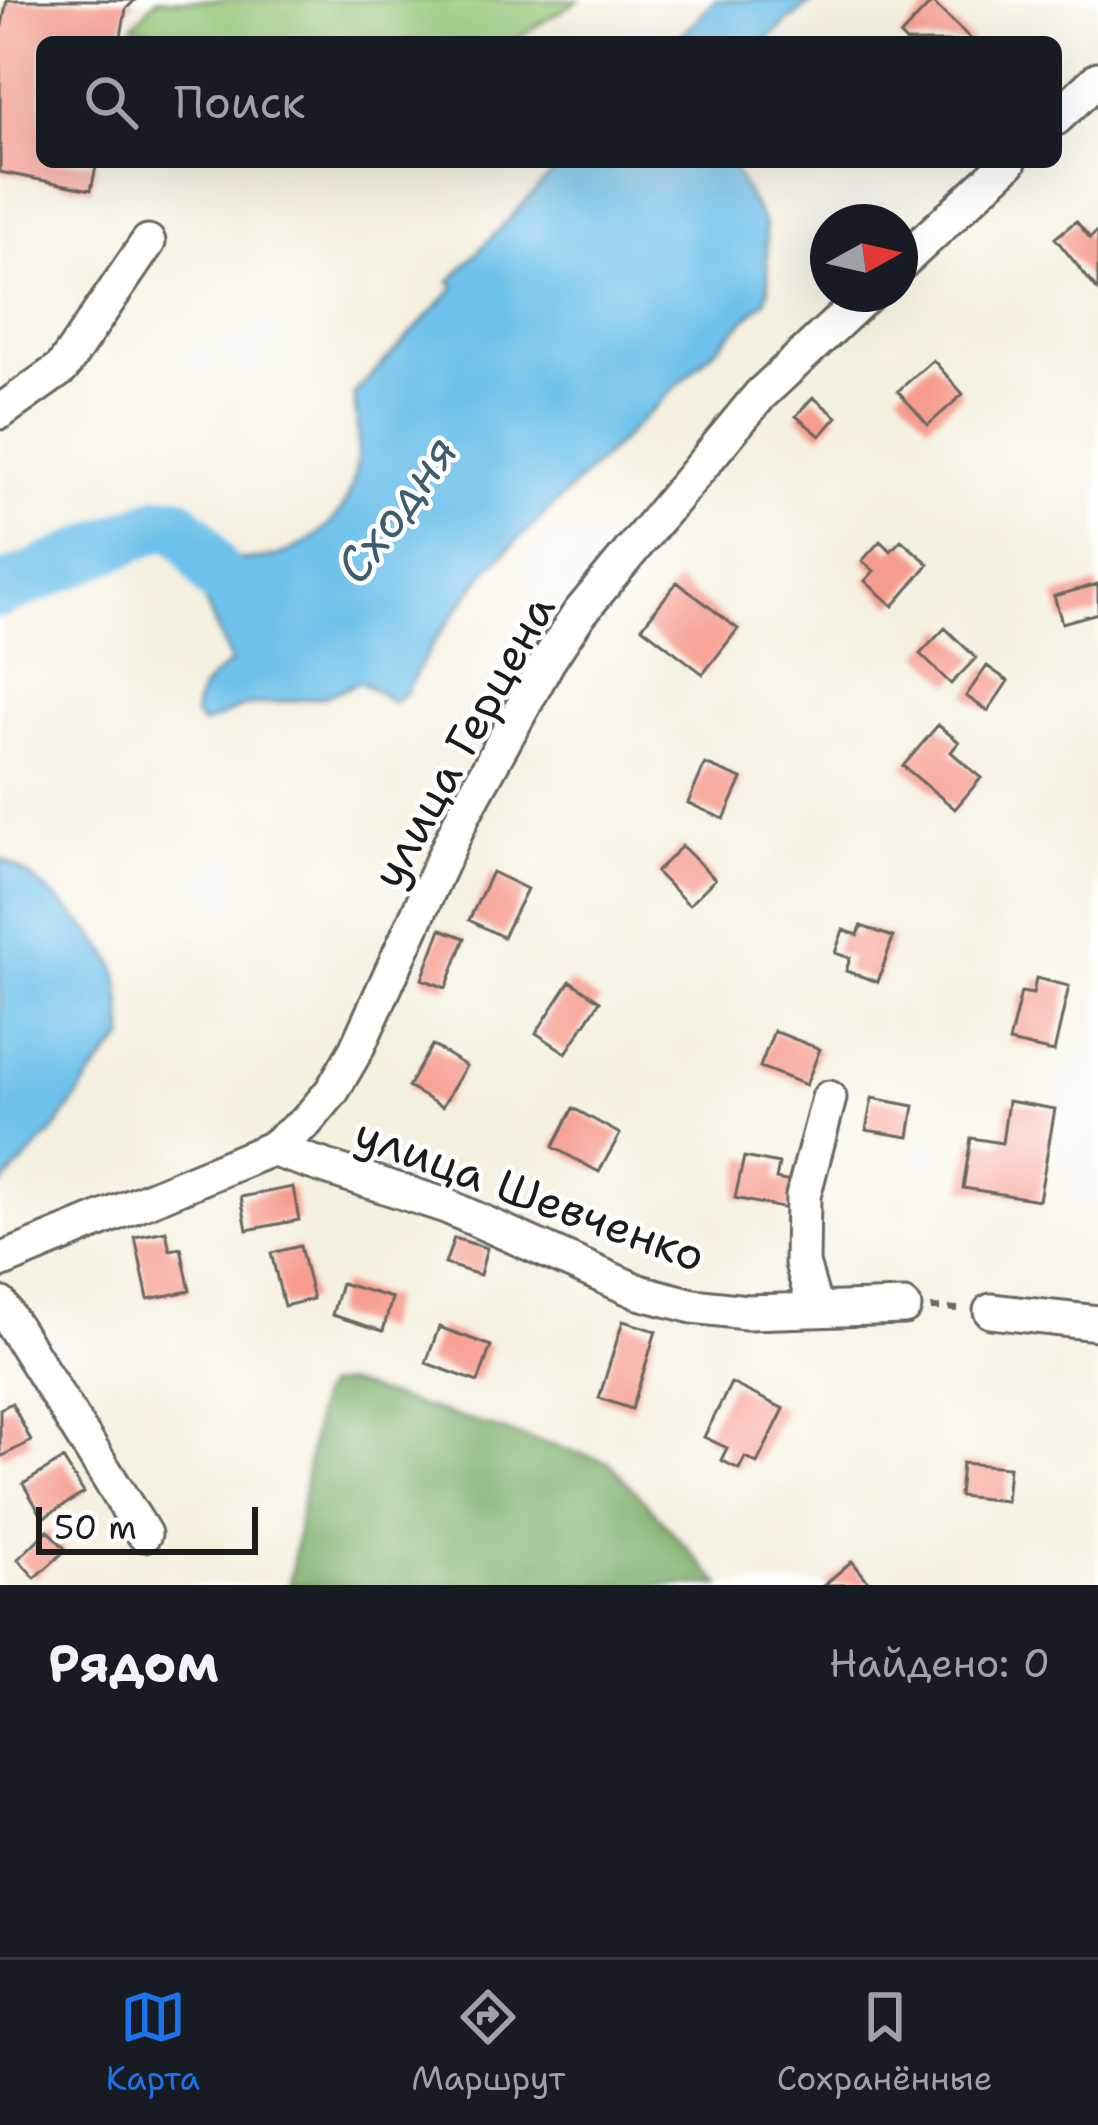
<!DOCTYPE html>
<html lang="ru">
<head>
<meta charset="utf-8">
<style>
  body { margin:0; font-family:"Shantell Sans",sans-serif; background:#20242c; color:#f1f3f6 }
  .compass { position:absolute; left:810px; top:204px; width:108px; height:108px; border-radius:50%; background:#171b24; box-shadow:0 12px 48px #0002; rotate:82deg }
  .scale { position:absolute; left:36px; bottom:30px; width:222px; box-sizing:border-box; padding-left:12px; border:6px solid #1c1c1c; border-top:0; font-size:33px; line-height:42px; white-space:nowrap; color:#1c1c1c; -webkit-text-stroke:9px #fff; paint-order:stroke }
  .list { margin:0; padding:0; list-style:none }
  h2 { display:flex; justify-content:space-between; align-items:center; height:156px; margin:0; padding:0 48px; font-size:51px }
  h2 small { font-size:39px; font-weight:400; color:#9ea1a6 }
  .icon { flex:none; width:66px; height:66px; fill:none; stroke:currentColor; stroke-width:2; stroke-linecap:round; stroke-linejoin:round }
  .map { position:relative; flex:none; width:1098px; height:1585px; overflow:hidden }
  .search { position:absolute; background:#171b24; box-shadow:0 12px 48px #0002; left:36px; right:36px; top:36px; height:132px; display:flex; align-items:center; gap:30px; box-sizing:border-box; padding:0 42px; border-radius:18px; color:#9ea1a6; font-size:45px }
  .sheet { height:372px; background:#171b24 }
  nav { display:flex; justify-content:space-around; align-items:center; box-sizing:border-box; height:168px; border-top:3px solid #363941; background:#171b24; font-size:33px; color:#9ea1a6 }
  nav a { display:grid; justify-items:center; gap:6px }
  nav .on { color:#1a73e8 }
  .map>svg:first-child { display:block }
</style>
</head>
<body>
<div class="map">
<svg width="1098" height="1585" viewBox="0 0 1098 1585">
  <rect width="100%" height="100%" fill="#fff"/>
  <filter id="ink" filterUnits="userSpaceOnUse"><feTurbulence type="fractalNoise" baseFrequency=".00833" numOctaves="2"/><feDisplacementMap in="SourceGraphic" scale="24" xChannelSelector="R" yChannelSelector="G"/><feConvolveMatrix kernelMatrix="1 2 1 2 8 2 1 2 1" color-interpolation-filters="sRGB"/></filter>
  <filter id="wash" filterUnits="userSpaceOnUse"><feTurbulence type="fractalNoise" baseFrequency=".004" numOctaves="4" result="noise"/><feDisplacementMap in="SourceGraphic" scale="48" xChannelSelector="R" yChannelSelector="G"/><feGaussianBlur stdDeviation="2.7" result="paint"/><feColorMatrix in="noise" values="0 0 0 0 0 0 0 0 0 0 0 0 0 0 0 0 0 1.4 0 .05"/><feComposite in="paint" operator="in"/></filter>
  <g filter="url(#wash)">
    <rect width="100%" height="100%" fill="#f5f1e0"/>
    <!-- green -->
    <path fill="#97c878" stroke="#5a724a" stroke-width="3" d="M156 0H579L510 42H194L133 26Z"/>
    <!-- forest -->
    <path fill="#79ac68" stroke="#4a6442" stroke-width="3" d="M344 1383 609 1462 721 1585H289L318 1399 326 1386Z"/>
    <!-- water -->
    <path fill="#6ec1ea" stroke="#456e83" stroke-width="3" d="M715 0H814L764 42H675Z
      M563 162H730L765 226 769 288 765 301 486 571 437 637 404 694 393 702 360 682 324 697 245 706 203 725 195 716C194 690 213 677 231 662L181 546 199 535C210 547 222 557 239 559 280 564 331 536 348 497 362 466 358 428 354 394L455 287 450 281Z
      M0 859C28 868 110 943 117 971 122 992 122 1016 125 1038L99 1066 55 1129 0 1187Z"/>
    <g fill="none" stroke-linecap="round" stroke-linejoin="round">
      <!-- river -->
      <path stroke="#6ec1ea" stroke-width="54" d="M0 591 160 523H175L193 539 219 579 241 589"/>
    </g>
    <g id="blocks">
      <!-- building -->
      <path fill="#f69c8e" d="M7 0H135L126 9 120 42H42V162H97L91 190 0 172V35Z
        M932 2 974 42H906L900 36Z
        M1076 221 1090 238 1098 231V291L1055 238Z
        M933 360 963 394 928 425 898 391Z
        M813 397 837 417 820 436 796 416Z
        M901 540 929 564 893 606 865 581 874 571 862 561 880 541 891 551Z
        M677 582 738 629 703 674 642 627Z
        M1098 584V613L1062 623 1054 596Z
        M945 628 976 658 951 684 920 654Z
        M987 666 1008 681 988 711 966 696Z
        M938 725 959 742 951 752 981 778 955 809 903 766Z
        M705 764 742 779 724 819 688 803Z
        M682 846 715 879 689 905 656 872Z
        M492 872 527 889 503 937 469 920Z
        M861 926 893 937 878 982 846 971 850 958 835 953 843 930 858 935Z
        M441 929 465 938 446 988 422 979Z
        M1036 978 1069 986 1054 1052 1009 1042 1021 992 1033 994Z
        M570 981 600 1001 566 1053 536 1033Z
        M774 1031 820 1049 806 1085 760 1067Z
        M432 1045 466 1066 442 1107 408 1087Z
        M872 1098 914 1106 909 1137 866 1130Z
        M1008 1101 1055 1109 1039 1200 963 1188 971 1138 1002 1143Z
        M573 1108 620 1134 599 1172 553 1147Z
        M744 1157 779 1164 776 1179 796 1183 791 1210 735 1198Z
        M293 1187 299 1220 247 1230 241 1197Z
        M166 1231 170 1250 181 1248 190 1291 148 1299 135 1237Z
        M454 1238 487 1248 480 1275 445 1264Z
        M300 1246 313 1299 284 1306 271 1253Z
        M341 1283 392 1298 383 1331 332 1315Z
        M623 1321 656 1331 632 1409 599 1398Z
        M439 1327 491 1346 478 1382 426 1363Z
        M731 1383 784 1409 757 1463 745 1457 739 1469 721 1460 727 1448 704 1437Z
        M12 1403 31 1441 0 1457V1409Z
        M63 1459 84 1493 43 1518 23 1484Z
        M962 1463 1009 1467 1006 1501 959 1496Z
        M48 1530 66 1550 35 1578 18 1559Z
        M852 1561 871 1585H824Z"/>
    </g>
  </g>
  <g filter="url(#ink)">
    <use href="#blocks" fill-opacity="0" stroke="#686761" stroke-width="3"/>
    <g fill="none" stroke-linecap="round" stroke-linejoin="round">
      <!-- minor casing -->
      <g stroke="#686761" stroke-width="39">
        <path id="minor" d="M1056 118 1098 79
          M900 264 1009 162
          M0 412 62 368 148 242
          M271 1149 446 1206 639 1292 693 1306 746 1312 904 1307
          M0 1261 271 1149 306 1122 332 1091 356 1050 464 813 548 661 579 614 760 395 868 294
          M0 1304 144 1534
          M815 1309 802 1263 803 1196 829 1098
          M991 1311 1098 1323"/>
      </g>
      <!-- path -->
      <path stroke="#686761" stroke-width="6" stroke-dasharray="9 9" stroke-linecap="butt" d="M931 1308 960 1309"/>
      <!-- minor -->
      <use href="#minor" stroke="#fff" stroke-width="33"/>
    </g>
  </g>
  <g text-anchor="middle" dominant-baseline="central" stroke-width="9" stroke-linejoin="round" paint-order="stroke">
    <!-- street labels -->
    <g font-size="45" fill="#1c1c1c" stroke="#fff">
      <text transform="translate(463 741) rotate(-61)">улица Герцена</text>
      <text transform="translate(530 1194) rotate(20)">улица Шевченко</text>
    </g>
    <!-- water labels -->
    <g font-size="48" font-style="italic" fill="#3d5e6e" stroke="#fff">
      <text transform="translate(396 509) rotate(-54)">Сходня</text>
    </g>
  </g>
</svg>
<svg class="compass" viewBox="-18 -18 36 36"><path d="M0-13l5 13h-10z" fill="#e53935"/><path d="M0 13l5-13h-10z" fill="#9ea1a6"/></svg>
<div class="scale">50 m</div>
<div class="search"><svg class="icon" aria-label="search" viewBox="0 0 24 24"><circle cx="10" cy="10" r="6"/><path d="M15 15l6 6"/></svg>Поиск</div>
</div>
<section class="sheet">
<h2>Рядом<small>Найдено: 0</small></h2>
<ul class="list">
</ul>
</section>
<nav>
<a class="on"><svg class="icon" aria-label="map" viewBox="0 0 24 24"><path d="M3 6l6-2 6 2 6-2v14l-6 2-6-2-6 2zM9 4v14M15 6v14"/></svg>Карта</a>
<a><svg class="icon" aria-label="directions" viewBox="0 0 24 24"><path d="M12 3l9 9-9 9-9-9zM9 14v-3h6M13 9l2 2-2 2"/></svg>Маршрут</a>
<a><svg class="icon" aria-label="saved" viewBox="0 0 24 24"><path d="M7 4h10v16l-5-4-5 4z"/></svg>Сохранённые</a>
</nav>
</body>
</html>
